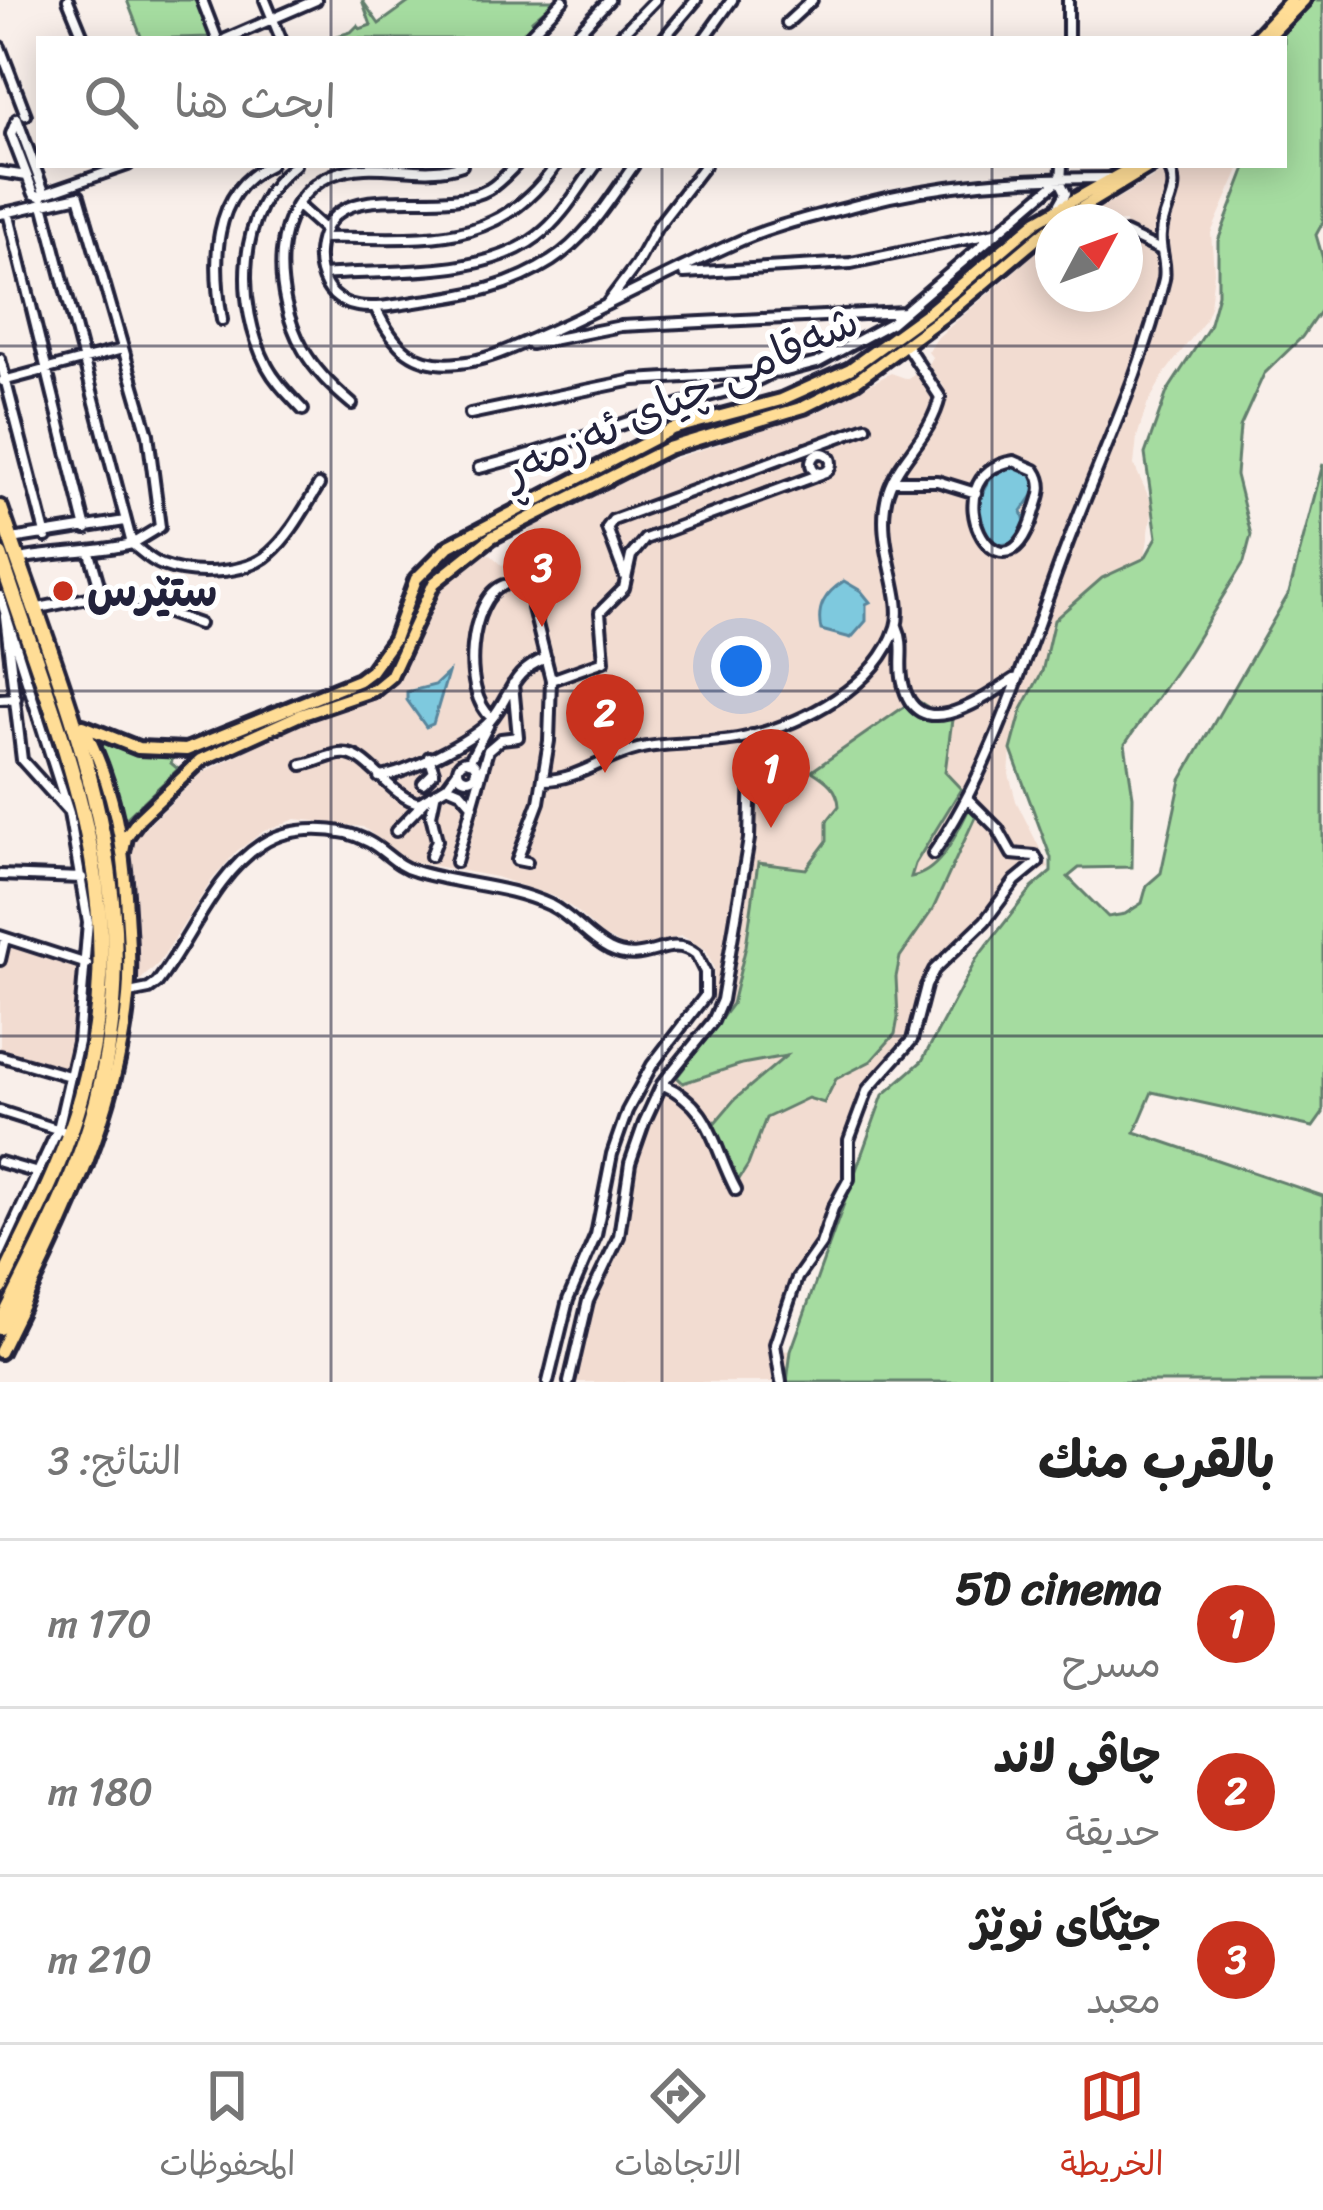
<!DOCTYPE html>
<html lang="ar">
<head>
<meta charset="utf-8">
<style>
  body { margin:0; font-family:Sriracha,"Playpen Sans Arabic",sans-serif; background:#f2f2f2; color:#222; direction:rtl }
  .compass { position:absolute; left:1035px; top:204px; width:108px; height:108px; border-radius:50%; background:#fff; box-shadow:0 6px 30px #0003; rotate:49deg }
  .you { position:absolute; left:741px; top:666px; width:42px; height:42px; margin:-30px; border:9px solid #fff; border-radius:50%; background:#1a73e8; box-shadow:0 0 0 18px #1a73e833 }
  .badge { display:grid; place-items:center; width:78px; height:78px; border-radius:50%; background:#c8321e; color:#fff; font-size:39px; font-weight:700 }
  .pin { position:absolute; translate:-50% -99px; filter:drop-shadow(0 3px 6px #0008) }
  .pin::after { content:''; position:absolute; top:63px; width:42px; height:36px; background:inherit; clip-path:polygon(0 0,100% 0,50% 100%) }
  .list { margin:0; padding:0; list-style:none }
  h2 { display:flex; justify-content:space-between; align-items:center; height:156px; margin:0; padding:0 48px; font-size:51px }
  h2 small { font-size:39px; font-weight:400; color:#767676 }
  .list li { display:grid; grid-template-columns:78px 1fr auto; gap:36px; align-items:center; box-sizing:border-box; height:168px; padding:0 48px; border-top:3px solid #e0e0e0 }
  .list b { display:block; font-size:45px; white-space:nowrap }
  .list p { margin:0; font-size:39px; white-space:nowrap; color:#767676 }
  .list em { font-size:39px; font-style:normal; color:#767676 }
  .icon { flex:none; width:66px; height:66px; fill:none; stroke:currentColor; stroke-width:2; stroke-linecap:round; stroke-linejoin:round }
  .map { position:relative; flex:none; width:1323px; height:1382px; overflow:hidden; direction:ltr }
  .search { position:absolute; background:#fff; box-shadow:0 6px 30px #0003; left:36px; right:36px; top:36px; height:132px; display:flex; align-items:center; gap:30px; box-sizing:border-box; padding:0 42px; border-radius:0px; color:#767676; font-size:45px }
  .sheet { height:660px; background:#fff }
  nav { display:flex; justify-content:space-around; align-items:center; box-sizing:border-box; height:168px; border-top:3px solid #e0e0e0; background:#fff; font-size:33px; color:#767676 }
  nav a { display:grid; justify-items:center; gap:6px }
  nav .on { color:#c8321e }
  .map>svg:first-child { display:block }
</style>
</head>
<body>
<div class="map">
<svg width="1323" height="1382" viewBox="0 0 1323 1382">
  <rect width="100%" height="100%" fill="#f9efea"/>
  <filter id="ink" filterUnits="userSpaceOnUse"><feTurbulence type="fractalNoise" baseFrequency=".00833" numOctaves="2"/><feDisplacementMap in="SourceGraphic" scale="24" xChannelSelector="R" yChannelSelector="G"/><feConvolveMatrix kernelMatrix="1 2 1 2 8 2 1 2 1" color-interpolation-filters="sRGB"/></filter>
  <g filter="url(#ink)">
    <!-- built -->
    <path fill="#f2dcd1" d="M1175 165H1241L1211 233 1214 271 1210 307 1204 322 1165 373 1147 405 1137 437 1134 465 1153 506 1145 558 1102 578 1054 620 1042 672 1029 694 1011 750 1009 774 1016 801 1049 867 1023 882 997 916 937 971 930 984 910 1050 873 1087 849 1145 853 1168 799 1277 777 1350 791 1351V1382H561L585 1290 613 1238 622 1169 640 1118 655 1086 712 1006 714 969 706 950 682 936 644 946 625 947 602 935 574 909 555 897 496 877 408 861 363 827 296 819 264 831 237 851 212 880 159 963 138 982 132 841 202 773 291 728 363 702 390 683 414 648 440 587 481 555 490 554 502 565 520 556 524 536 532 528 663 462 818 412 891 373 908 379 918 370 930 391 944 387 928 364 932 357 928 352 938 337 1053 238V294H1125V222H1077Z
      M5 938 87 964 69 1076 0 1056V960Z"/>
    <!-- green -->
    <path fill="#a5dca0" stroke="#647f6e" stroke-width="3" d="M127 0H196L210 37 142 39Z
      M362 0 379 24 412 0H556L532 20 534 24 520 39H327L351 32 358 25 360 29 371 25Z
      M1312 0H1323V222L1316 235 1323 259 1322 308 1302 337 1264 374 1240 427 1236 475 1251 535 1244 562 1185 658 1125 744 1133 796 1132 867 1079 868 1068 877 1108 917 1125 914 1142 903 1147 885 1161 873 1181 780 1289 593 1323 464V1113L1313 1127 1152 1092 1135 1132 1323 1196V1382H787L791 1351 883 1095 922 1061 977 958 1032 888 1051 872V858L1011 750 1022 709 1042 672 1054 620 1102 578 1145 558 1157 537 1145 454 1167 392 1209 327 1218 294V241L1247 165H1284V39H1278Z
      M915 699 937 713 953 712 945 772 961 789 915 864 911 877C942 872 956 833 970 807L977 813 933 909 900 957 896 977 898 1018 895 1034 871 1061 836 1079 824 1103 808 1098 766 1118 748 1165 736 1184 712 1126 735 1099 786 1056 742 1064 683 1083 677 1077 732 1004 746 946 758 863 806 869 827 841V821L839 806C838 788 826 780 812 771Z
      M97 738 147 754 174 756 171 763 178 769 122 822Z"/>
    <!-- water -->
    <path fill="#7ec9de" stroke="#59869d" stroke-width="3" d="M1015 466 1033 475 1038 488 1022 511 1026 525 1021 538C1006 547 994 548 983 532 974 504 983 472 1015 466Z
      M844 581 861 591 870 602 866 604V621L851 638 821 630C816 607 825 593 844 581Z
      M448 673 433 724 426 727 407 700V692L435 685Z"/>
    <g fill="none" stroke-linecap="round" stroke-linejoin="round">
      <!-- minor casing -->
      <g stroke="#22223b" stroke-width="16">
        <path id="minor" d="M68 0 84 39
          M202 0 217 39
          M265 0 281 39
          M787 23 812 0
          M226 39 316 0
          M526 39 563 0
          M572 39 609 0
          M617 39 655 0
          M663 39 696 0
          M704 39 732 0
          M1068 39V0
          M0 47 26 115
          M17 119 44 192 42 197 34 194 11 134Z
          M295 165C236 209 235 305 267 366 276 383 290 396 303 410
          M516 165C507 174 499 183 489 189 445 214 361 183 331 220 320 234 316 255 321 272 334 321 386 306 422 301 469 295 510 287 551 261 588 237 609 200 634 165
          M0 172 27 176
          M44 194 128 165
          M297 205 325 230
          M1058 207 1066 193 1061 183 1062 165
          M8 212 86 529
          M0 214 79 196 148 434 160 527 132 544 43 204
          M1125 233 1161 250
          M322 238C417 236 495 254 556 165
          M684 273 851 263 995 233
          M322 275C389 269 482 279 538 236 562 218 578 189 596 165
          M606 305 636 265 657 227 705 165
          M376 309C394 347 414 368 459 363 486 361 512 348 537 337 604 308 668 273 735 243 774 225 817 216 857 205 944 182 1021 178 1111 178
          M222 320C213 265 210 192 270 165
          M531 344 621 326 904 312
          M0 359 46 537
          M3 381 123 349
          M352 404C333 388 315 371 303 349 273 296 267 203 332 175 373 157 420 180 462 165
          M470 414 634 380 786 371 817 363 891 323 1060 179
          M811 463a10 10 0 1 1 20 0a10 10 0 1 1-20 0Z
          M1014 461 1035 470C1046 486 1039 497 1034 514 1002 619 927 474 1014 461Z
          M479 468C546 451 609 429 674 406 707 395 742 390 771 373
          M893 481H937L976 493
          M12 543 18 538 125 521
          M90 553 102 595
          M19 559C57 552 94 553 132 544 141 551 151 561 162 565 191 576 247 575 270 553 291 535 305 507 319 485
          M626 579 607 528 613 520 866 427
          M0 596 69 813 88 922 78 1042 58 1129 0 1254
          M34 609 102 595 119 596 199 624
          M5 616 22 760 67 810
          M897 626C906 646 898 663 903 683 917 748 986 697 1014 679
          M551 680 604 661 600 612 624 588 631 556 645 539 821 474
          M0 699 16 698
          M492 718C460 693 469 598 504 585
          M458 770a9 9 0 1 1 18 0a9 9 0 1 1-18 0Z
          M469 762 488 726
          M302 765C315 763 326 756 339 754 368 749 387 796 419 803L447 786 458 771
          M379 777C404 775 473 740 490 721 513 694 509 673 546 658
          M544 780C578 780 604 757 638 749 673 740 712 746 747 737 803 723 877 687 896 627 906 594 873 541 888 492 899 457 931 437 940 397L906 345
          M423 783 434 772 429 757
          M447 786 461 792 473 806
          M396 831 424 802
          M933 854C995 765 1028 646 1067 545 1100 458 1143 370 1164 279 1167 263 1159 250 1161 234 1162 209 1184 189 1167 165
          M431 856 437 840 431 815 435 796
          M456 862 488 750 501 739 518 737 513 684
          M527 862 517 860 539 802 549 741 551 680 533 608
          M0 875 82 878
          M0 936 87 964
          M0 960 5 938
          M129 993 149 989 157 983C191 939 214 875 262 844 291 825 339 826 369 842 386 851 396 866 415 871 460 885 507 885 550 905 572 916 587 937 609 949 647 968 667 932 696 954L705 972V996L652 1065 627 1111 612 1154 596 1235 568 1300 548 1382
          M0 1056 69 1076
          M662 1084C713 1107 712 1145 736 1190
          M0 1111 63 1131
          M0 1162 38 1173
          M569 1382 588 1301 619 1236 630 1163 644 1123 662 1084 713 1021 722 1000 749 839 752 735
          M781 1382 775 1344 797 1278 821 1244 833 1208 849 1179V1140L868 1089 912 1040 926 986 934 970 985 921 1015 881 1038 862 1035 856 1012 854 998 829 968 799"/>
      </g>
      <!-- major casing -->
      <g stroke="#22223b" stroke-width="20">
        <path id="major" d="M1255 39 1291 0
          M1266 39 1304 0
          M1058 222 1152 165
          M83 726 138 748 186 750 359 680 371 671 394 639 416 579 449 546 672 429 781 400 850 369 930 311 1037 221 1136 165
          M123 852 126 837 139 819 201 760 300 715 374 690 391 676 434 583 492 537 668 448 804 407 856 381 952 310 1053 225
          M0 1352C54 1241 117 1122 128 997 131 963 128 929 126 895 123 838 110 777 83 726"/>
      </g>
      <!-- highway casing -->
      <g stroke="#22223b" stroke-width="22">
        <path id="highway" d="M0 508C68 709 152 884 97 1101 77 1179 35 1255 0 1327
          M0 555C61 743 136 893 82 1095 64 1162 29 1226 0 1288"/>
      </g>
      <!-- minor -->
      <use href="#minor" stroke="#fff" stroke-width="8"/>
      <!-- major -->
      <use href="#major" stroke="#ffdd96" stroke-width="10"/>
      <!-- highway -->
      <use href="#highway" stroke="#ffdd96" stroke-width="14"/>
    </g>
  </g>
  <!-- grid -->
  <path fill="none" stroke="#22223b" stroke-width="3" stroke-opacity="0.55" d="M331 0V39M662 0V39M992 0V39M331 165V1382M662 165V1382M992 165V1382M0 346H1323M0 691H1323M0 1036H1323"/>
  <!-- markers -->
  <circle fill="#c8321e" stroke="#fff" stroke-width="4.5" cx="63" cy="591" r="12"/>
  <g text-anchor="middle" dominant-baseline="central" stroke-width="10" stroke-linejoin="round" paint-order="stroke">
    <!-- street labels -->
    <g font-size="45" fill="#22223b" stroke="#fff">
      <text transform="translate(681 396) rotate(-24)">شەقامی چیای ئەزمەڕ</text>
    </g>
    <!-- poi labels -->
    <g font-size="45" font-weight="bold" fill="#22223b" stroke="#fff" text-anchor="start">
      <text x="87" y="591">ستێرس</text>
    </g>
  </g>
</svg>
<svg class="compass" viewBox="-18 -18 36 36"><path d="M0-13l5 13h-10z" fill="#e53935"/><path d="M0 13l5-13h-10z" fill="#767676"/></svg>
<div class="you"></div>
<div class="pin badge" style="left:771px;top:828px">1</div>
<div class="pin badge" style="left:605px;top:773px">2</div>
<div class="pin badge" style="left:542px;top:627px">3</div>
<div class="search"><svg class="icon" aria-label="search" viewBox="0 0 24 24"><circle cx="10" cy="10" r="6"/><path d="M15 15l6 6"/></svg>ابحث هنا</div>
</div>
<section class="sheet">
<h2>بالقرب منك<small>النتائج: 3</small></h2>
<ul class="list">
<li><span class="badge">1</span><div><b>5D cinema</b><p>مسرح</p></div><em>170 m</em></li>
<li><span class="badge">2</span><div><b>چاڤی لاند</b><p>حديقة</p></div><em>180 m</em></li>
<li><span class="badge">3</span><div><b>جێگای نوێژ</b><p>معبد</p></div><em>210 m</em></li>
</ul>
</section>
<nav>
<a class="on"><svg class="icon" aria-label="map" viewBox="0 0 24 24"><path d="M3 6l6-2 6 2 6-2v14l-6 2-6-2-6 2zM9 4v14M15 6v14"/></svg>الخريطة</a>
<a><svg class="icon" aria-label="directions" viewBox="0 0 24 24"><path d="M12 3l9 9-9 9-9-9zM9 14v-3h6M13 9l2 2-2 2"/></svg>الاتجاهات</a>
<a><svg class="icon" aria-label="saved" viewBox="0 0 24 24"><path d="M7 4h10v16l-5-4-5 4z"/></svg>المحفوظات</a>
</nav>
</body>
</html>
